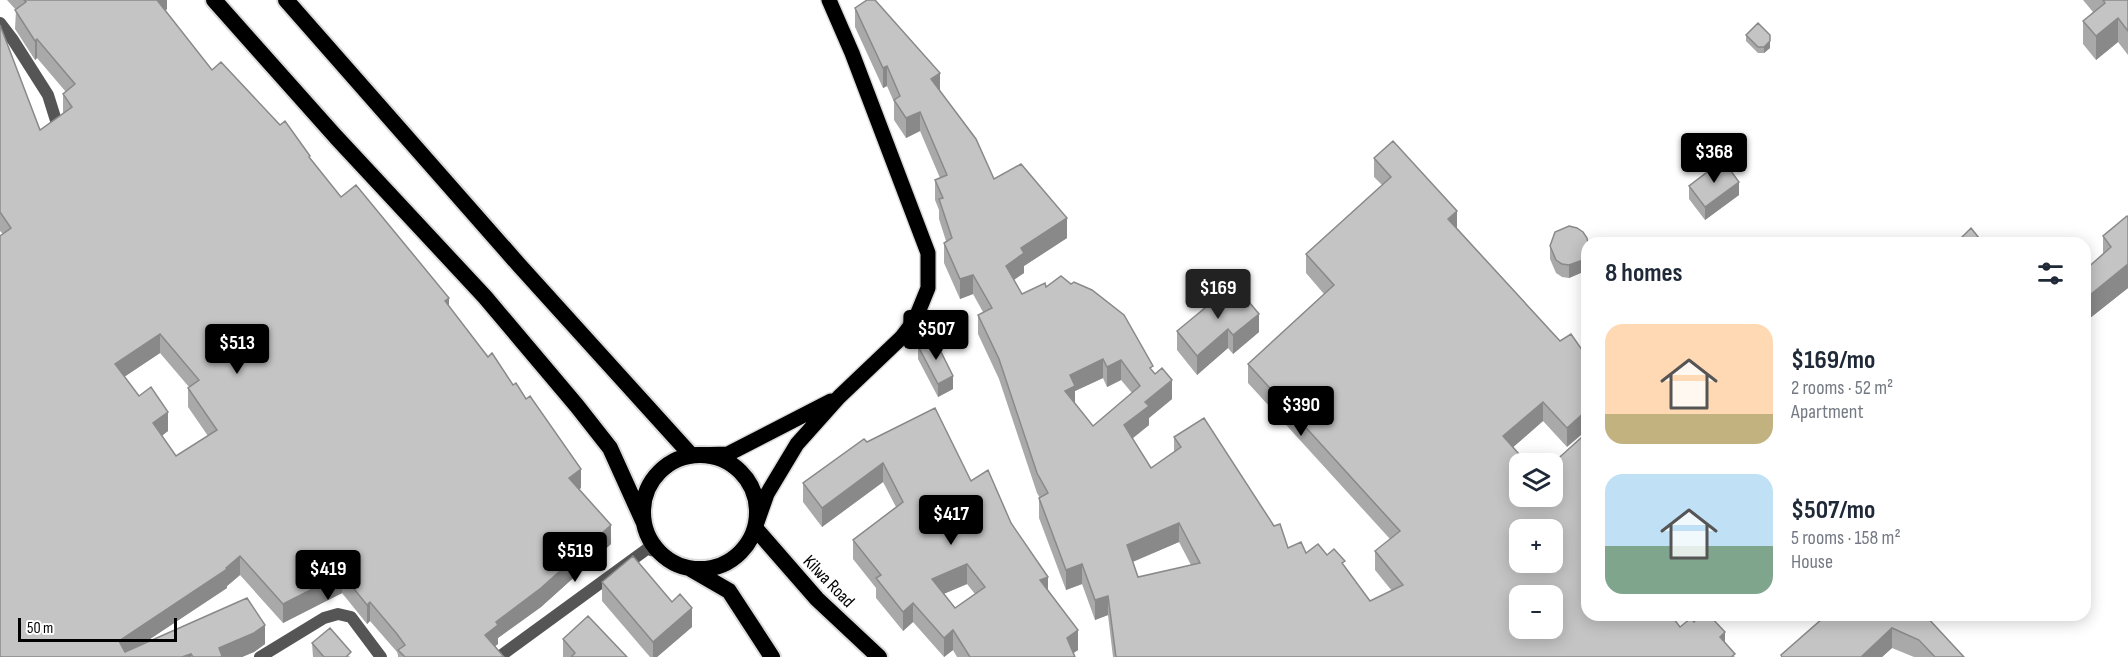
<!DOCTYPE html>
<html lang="en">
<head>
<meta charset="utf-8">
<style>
  body { margin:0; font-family:"Sofia Sans Condensed",sans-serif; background:#f6f6f7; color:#1f2937; height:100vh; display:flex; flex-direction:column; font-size:22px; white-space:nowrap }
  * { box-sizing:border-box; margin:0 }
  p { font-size:20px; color:#747a83 }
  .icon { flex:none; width:33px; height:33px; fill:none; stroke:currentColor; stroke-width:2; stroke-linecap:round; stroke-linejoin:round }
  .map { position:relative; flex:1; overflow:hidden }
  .side { position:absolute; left:1581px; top:237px; width:510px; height:384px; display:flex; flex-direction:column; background:#fff; border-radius:18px; box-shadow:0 3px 15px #0003 }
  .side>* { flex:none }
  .controls { position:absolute; left:1509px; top:453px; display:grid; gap:12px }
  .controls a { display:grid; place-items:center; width:54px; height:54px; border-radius:12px; background:#fff; box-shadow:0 3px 15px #0003; font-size:30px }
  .scale { position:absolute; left:18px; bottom:15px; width:159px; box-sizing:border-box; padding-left:6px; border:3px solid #000; border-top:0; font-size:16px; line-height:21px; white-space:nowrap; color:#000; -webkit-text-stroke:4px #fff; paint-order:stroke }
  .price { position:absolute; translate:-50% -51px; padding:0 14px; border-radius:6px; background:#000; color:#fff; font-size:20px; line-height:39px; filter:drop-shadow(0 2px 3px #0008) }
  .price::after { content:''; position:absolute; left:50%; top:36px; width:18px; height:14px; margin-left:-9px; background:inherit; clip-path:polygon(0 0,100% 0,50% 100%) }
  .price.active { background:#222; color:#fff }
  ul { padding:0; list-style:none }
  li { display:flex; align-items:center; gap:18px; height:150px; padding:0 24px }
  li span { display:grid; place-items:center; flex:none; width:168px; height:120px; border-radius:18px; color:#555 }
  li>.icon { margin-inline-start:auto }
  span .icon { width:72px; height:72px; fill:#fffc; stroke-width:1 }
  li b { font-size:26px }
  h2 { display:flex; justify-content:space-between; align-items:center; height:72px; padding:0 24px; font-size:26px }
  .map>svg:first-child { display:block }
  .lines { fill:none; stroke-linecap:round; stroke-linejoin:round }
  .primary-casing { stroke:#dbdbdb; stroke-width:18 }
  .trunk-casing { stroke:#dbdbdb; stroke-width:20 }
  .minor { stroke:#555; stroke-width:12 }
  .primary { stroke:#000; stroke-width:15 }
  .trunk { stroke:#000; stroke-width:16 }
  .wall { fill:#a9a9a9; fill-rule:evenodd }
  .shaded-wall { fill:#898989 }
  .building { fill:#c4c4c4; stroke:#898989; stroke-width:1.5; fill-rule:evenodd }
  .labels { text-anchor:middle; stroke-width:4.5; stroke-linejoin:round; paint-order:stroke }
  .street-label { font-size:18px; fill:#000; stroke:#fff }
</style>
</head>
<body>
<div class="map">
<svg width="2128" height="657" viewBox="0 0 2128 657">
  <rect width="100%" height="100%" fill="#fff"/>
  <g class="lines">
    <g class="primary-casing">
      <path id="primary" d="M691 455 728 454 831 401
        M755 528 767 494 797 444 839 397 901 338 915 320 928 288V253L852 53 829 0"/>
    </g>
    <g class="trunk-casing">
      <path id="trunk" d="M214 0 336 137 485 297 577 406 610 448 643 521
        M286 0 519 265 691 455
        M643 512a57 57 0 1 1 114 0a57 57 0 1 1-114 0Z
        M755 528 817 599 879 657
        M691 569 729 591 772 657"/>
    </g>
    <path class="minor" d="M0 23 13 40 48 95 58 127
      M260 657 324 618 338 614 351 617 381 657
      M499 657 647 549 659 552"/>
    <use href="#primary" class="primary"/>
    <use href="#trunk" class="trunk"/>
  </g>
  <path class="wall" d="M7 0H167V9L165 11 212 70 310 158 341 197 449 307 488 357 513 385 581 488 579 489 611 544 541 607 498 638V644L495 646 504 657H398V655L397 652 370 621 367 624 342 593 283 623 240 575 227 586V588L142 644H265L254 652 242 657H0L3 234 0 231V25L40 130 63 114V94L66 92 37 58 35 60 15 29 16 10ZM160 353 189 387 188 388V407L208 436 176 456 162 436 168 431 139 396 124 377Z
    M2083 0H2128V55L2118 42 2096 60 2083 44V21L2093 12Z
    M855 8 940 90 994 179 1067 238 1024 266V273L1014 280 1022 294 1046 287 1153 371 1172 399 1149 418V425L1132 439 1151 468 1174 452V437L1288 548 1306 553 1327 555 1345 567 1370 601 1392 591 1375 570V551L1390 539 1248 383V364L1324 294 1306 273V254L1382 185 1374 177V158L1457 228 1560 341 1571 334 1567 447 1543 421 1513 447 1587 615 1680 627 1694 622 1725 642 1735 657H1113L1108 615 1095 620 1082 584 1066 590 1039 518V498H1040L1037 493 999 379 978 334V315L983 312 973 294 960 299 944 263V243L946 241 939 219V210L935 200V180L940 178 920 131 906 138 894 120V102L887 86 883 88 855 27ZM1103 378 1107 387 1121 380 1132 393 1093 426 1075 404V391ZM1179 542 1191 565 1138 577 1133 562Z
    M1746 35 1770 48 1764 53H1758L1746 41Z
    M1689 186 1739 195 1705 220 1689 199Z
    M2128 217V288L2085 322V270L2103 254V236Z
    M1550 246 1583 272 1569 278 1562 277 1556 273 1550 259Z
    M1234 284 1259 332 1233 354 1228 348 1197 375 1177 350V331Z
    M918 346 953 389 938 397 918 359Z
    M867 442 971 481 1011 523 1048 590 1078 650 1073 653 1075 657H957L953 650 944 657 913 622 903 631 876 598V588L853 559V540L896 507 883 482 822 527 803 502V483ZM967 584 975 594 955 608 943 594Z
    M602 582 692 627 657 657H650L602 601Z
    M1819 615H1925L1964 657H1914L1892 648 1882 657H1781V655L1819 621Z
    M563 639 627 657H563Z
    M312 643 351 657H313Z"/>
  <path class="shaded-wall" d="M156 0H167V9L156 18Z
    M2118 18V42L2096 60V36Z
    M37 39V58L35 60V41Z
    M1770 41V48L1764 53V47Z
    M887 66V86L883 88V68Z
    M940 73V93L931 79Z
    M920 112V131L906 138V118Z
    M1739 182V195L1705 220V207Z
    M1457 211V231L1448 219Z
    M1067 218V238L1024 266V273L1006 285V266L1021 248Z
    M1587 250V263L1583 272 1569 278V265Z
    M2128 264V288L2085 322V299Z
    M973 275V294L960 299V279Z
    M449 298V317L445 301Z
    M1259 314V332L1233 354V335Z
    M1228 329V348L1197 375V356Z
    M160 334V353L115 383V364Z
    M1103 359V378L1075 391V405L1065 391 1070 375Z
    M1121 360V380L1107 387V367Z
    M953 376V389L938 397V384Z
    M1172 380V399L1149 418V425L1124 445V425L1145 402Z
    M1543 402V421L1503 456V436Z
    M1587 410V430L1567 447V428Z
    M168 412V431L153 442V423Z
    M883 463V482L822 527V508Z
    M581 469V488L569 496V478Z
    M1179 523V542L1127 564V545Z
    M611 525V544L541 607 498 638V644L485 654V635L496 622Z
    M1587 537V556L1582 541Z
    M240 556V575L227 586V588L123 657 119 641 226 568Z
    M967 564V584L932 599V579Z
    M1082 564V584L1066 590V570Z
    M342 574V593L283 623V604Z
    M1048 577V596L1040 580Z
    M1108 596V615L1095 620V600Z
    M370 602V621L367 624V605Z
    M913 603V622L903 631V612Z
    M692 608V627L657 657H653V642Z
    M265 625V644L254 652 242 657H219V648Z
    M1892 628V648L1882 657H1861Z
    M953 630V650L944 657V638Z
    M1078 630V650L1068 657 1067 638Z
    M1725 632V652L1720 637Z
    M191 654V657H182Z"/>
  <path class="building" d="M24 0H157L212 70 221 62 280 125 285 121 310 156 309 157 341 197 356 185 449 298 445 301 488 357 492 353 513 385 516 383 526 399 530 396 581 469 569 478 611 525 541 588 496 622 498 625 485 635 504 657H405L398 650 405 645 397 634 370 602 367 605 342 574 283 604 240 556 226 568 227 569 119 641 125 652 247 598 265 625 254 633 219 648 222 656 220 657H193L191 654 182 657H0V236L11 228 0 212V25L40 130 72 107 63 94 75 84 37 39 35 41 15 10 26 2ZM160 334 199 380 188 388 217 430 176 456 153 423 168 412 151 387 139 396 115 364Z
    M867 0H875L940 73 931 79 976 139 994 179 1021 164 1067 218 1021 248 1024 253 1006 266 1022 294 1045 283 1046 287 1061 276 1071 284 1074 282 1092 290 1124 315 1153 366 1150 368 1155 374 1162 368 1172 380 1145 402 1149 406 1124 425 1151 468 1181 447 1174 437 1204 418 1274 526 1280 524 1288 548 1301 542 1306 553 1318 544 1327 555 1334 549 1345 561 1342 563 1370 601 1403 585 1375 551 1400 531 1248 364 1334 285 1306 254 1391 177 1374 158 1393 141 1457 211 1448 219 1560 341 1571 334 1587 357V410L1567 428 1543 402 1503 436 1528 464H1520V496H1552V464L1582 437 1587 443V537L1582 541 1587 547V615H1671L1680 627 1691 618 1694 622 1700 615H1709L1725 632 1720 637 1735 654 1731 657H1116L1108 596 1095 600 1082 564 1066 570 1039 498 1048 493 1037 473 999 359 978 315 992 308 973 275 960 279 944 243 952 238 939 199 943 198 935 180 947 175 920 112 906 118 894 100 900 96 887 66 883 68 855 8ZM1103 359 1107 367 1121 360 1140 386 1093 426 1065 391 1075 386 1070 375ZM1179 523 1200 563 1138 577 1127 545ZM1520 530H1552V562H1520ZM1520 596H1552V628H1520Z
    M2103 0H2128V31L2118 18 2096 36 2083 21 2105 3Z
    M1758 23 1770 35V41L1764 47H1758L1746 35Z
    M1723 160 1739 182 1705 207 1689 186Z
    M2127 216 2128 217V264L2085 299V270L2111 247 2103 236Z
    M1569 226 1577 228 1583 232 1587 238 1588 243H1587V250L1583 260 1569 265 1562 264 1556 260 1550 246 1555 232Z
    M1971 228 1983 243H1956Z
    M1234 284 1259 314 1233 335 1228 329 1197 356 1177 331Z
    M934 338 953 376 938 384 918 346Z
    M935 408 971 481 988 470 1011 523 1048 577 1040 580 1078 630 1067 638 1075 657H970L953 630 944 638 913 603 903 612 876 578 881 575 853 540 903 502 883 463 822 508 803 483 864 439 867 442ZM967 564 985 587 955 608 932 579Z
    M633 556 672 602 680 594 692 608 653 642 602 582Z
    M1821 615H1925L1964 657H1935L1919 640 1892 628 1861 657H1782L1781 655 1823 618Z
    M588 616 627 657H571L575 653 563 639Z
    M330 628 351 652 346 657H324L312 643Z"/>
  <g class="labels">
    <g class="street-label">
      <text transform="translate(829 581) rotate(46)" y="6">Kilwa Road</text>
    </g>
  </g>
</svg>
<div class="controls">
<a><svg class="icon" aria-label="layers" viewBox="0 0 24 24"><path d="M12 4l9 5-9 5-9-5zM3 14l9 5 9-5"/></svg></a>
<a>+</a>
<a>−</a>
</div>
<div class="scale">50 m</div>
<b class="price" style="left:1714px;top:184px">$368</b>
<b class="price active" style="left:1218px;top:320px">$169</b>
<b class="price" style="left:936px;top:361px">$507</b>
<b class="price" style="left:237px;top:375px">$513</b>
<b class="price" style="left:1301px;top:437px">$390</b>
<b class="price" style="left:951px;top:546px">$417</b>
<b class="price" style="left:575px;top:583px">$519</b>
<b class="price" style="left:328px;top:601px">$419</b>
<section class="side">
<h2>8 homes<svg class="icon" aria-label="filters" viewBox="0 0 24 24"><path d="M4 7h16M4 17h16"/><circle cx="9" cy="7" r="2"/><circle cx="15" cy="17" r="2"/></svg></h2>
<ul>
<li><span style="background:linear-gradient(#ffd9b3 75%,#c2b280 0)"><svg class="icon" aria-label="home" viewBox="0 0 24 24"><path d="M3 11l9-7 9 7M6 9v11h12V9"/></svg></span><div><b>$169/mo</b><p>2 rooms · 52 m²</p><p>Apartment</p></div></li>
<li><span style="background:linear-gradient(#bfe0f5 60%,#7fa58c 0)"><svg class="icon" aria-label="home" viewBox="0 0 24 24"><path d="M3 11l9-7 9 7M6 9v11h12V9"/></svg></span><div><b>$507/mo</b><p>5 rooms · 158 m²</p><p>House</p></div></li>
</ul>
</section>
</div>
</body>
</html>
